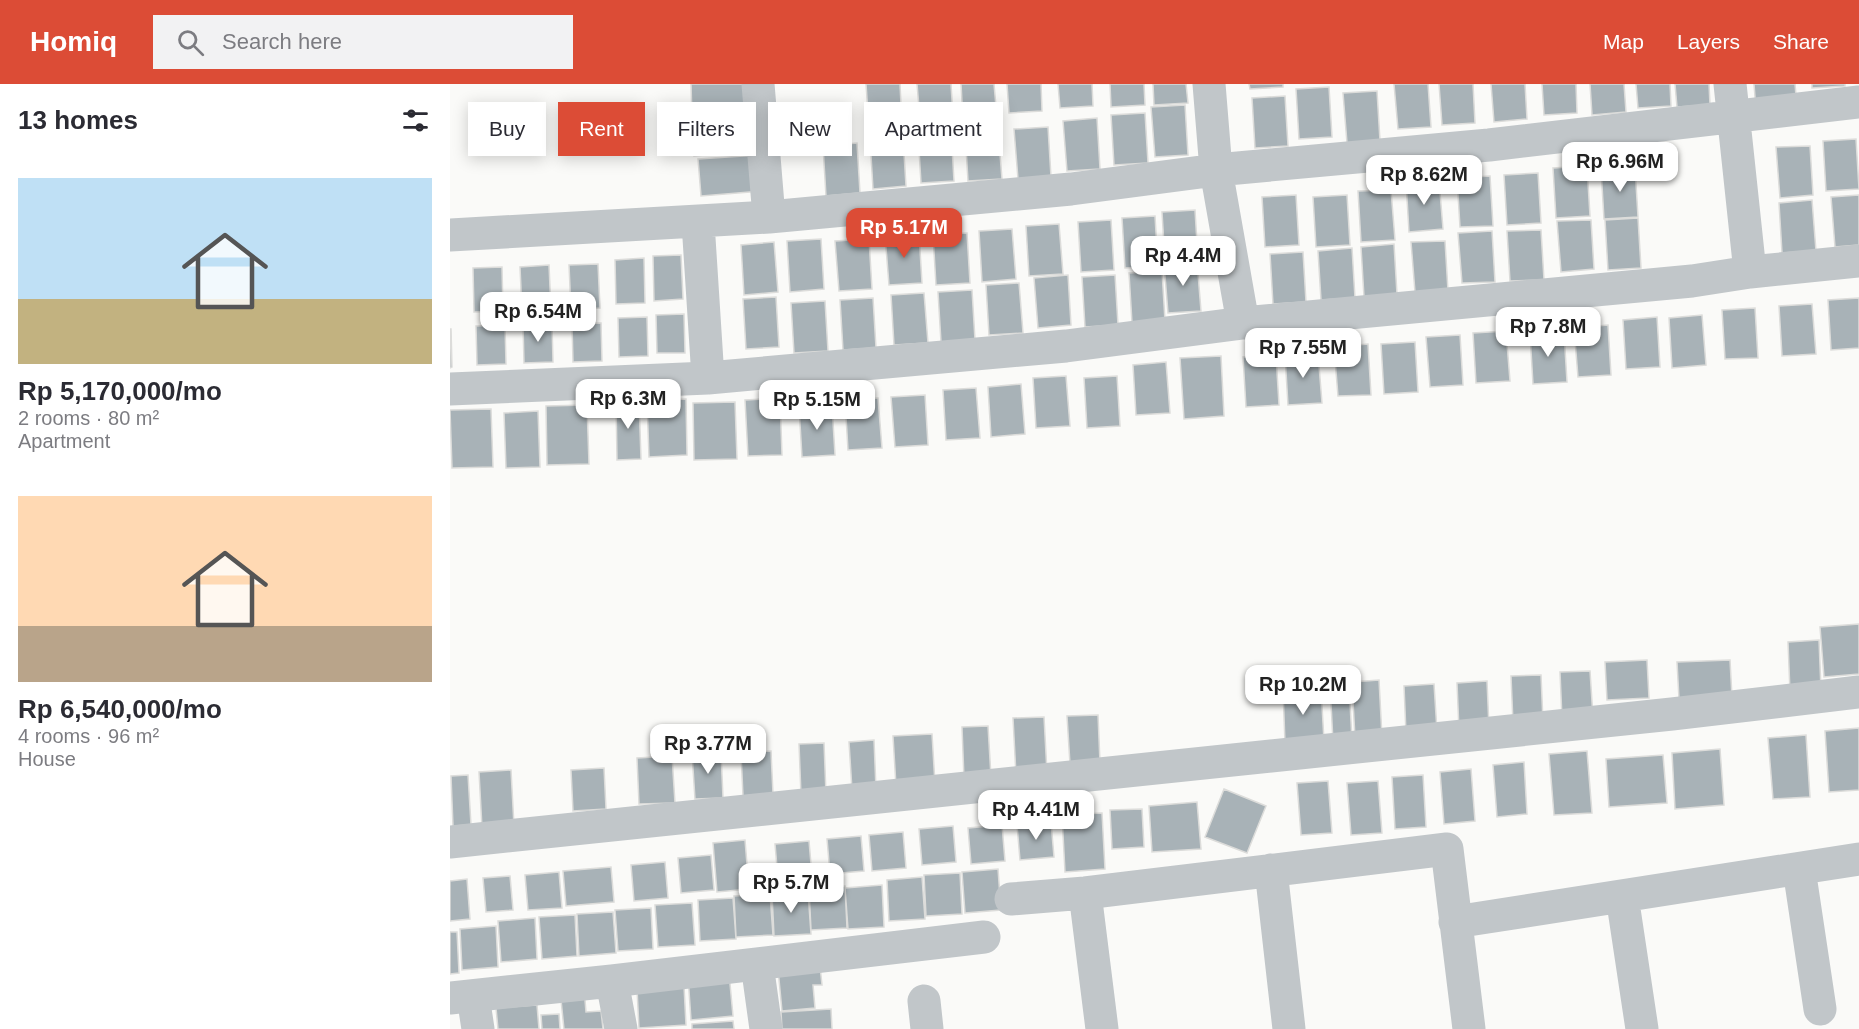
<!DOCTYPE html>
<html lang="en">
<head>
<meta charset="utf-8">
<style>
  body { margin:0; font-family:Arial,sans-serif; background:#f2f2f3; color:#2b2b33; height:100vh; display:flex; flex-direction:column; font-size:22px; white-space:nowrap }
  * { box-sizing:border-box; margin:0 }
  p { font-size:20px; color:#7c7c81 }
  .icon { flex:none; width:33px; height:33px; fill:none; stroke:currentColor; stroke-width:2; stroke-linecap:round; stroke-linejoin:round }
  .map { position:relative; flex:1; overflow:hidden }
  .side { display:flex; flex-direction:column; background:#fff; width:450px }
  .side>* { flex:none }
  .guide { position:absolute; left:18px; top:18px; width:570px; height:54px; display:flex; gap:12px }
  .price { position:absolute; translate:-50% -51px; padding:0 14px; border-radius:12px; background:#fff; color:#222; font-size:20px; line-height:39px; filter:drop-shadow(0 2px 3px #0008) }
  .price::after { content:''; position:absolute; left:50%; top:36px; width:18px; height:14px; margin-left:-9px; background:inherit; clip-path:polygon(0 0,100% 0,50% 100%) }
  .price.active { background:#dc4c36; color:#fff }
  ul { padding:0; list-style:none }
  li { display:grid; align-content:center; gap:12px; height:318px; padding:0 18px }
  li span { display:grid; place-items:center; height:186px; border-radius:0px; color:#555 }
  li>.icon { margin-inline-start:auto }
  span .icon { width:108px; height:108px; fill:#fffc; stroke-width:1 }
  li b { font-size:26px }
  h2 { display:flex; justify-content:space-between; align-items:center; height:72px; padding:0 18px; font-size:26px }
  .tag { padding:0 21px; border-radius:0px; background:#fff; box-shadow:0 3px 15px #0003; font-size:21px; line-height:54px }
  .tag.active { background:#dc4c36; color:#fff }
  header { display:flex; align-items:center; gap:36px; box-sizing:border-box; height:84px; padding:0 30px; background:#dc4c36; color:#fff }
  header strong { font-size:28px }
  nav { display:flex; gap:33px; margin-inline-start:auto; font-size:21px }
  .search { width:420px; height:54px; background:#f2f2f3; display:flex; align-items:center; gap:15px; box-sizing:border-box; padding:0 21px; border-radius:0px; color:#7c7c81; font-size:22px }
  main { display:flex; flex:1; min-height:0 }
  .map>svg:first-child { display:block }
  .building { fill:#a8b2b7; stroke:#dcdcda; stroke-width:1.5 }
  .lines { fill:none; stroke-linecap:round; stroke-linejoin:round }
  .minor { stroke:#c1c6c9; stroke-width:33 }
</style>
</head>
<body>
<header>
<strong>Homiq</strong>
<div class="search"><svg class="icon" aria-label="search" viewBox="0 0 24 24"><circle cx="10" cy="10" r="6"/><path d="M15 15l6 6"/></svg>Search here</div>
<nav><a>Map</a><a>Layers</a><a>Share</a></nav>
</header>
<main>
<section class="side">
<h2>13 homes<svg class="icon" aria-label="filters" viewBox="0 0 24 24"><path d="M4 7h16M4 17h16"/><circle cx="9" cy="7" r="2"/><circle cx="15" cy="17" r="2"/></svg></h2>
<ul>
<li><span style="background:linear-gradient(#bfe0f5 65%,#c2b280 0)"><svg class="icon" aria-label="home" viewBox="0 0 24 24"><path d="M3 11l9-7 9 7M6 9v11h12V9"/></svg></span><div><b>Rp 5,170,000/mo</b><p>2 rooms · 80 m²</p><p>Apartment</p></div></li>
<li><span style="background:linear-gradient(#ffd9b3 70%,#b9a48a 0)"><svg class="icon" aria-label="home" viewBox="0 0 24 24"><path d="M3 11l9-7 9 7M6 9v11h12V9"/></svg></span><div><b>Rp 6,540,000/mo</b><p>4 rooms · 96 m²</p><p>House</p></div></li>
</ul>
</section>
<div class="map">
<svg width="1409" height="945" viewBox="0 0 1409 945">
  <rect width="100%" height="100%" fill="#fafaf8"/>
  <path class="building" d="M241 0H301L303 29 242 33Z
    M416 0H450L452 42 419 44Z
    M467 0H501L503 32 470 35Z
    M511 0H544L547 34 513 36Z
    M557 0H591L592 27 559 29Z
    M608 0H642L643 22 610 24Z
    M660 0H694L695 21 661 23Z
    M703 0H736L738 19 704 21Z
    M799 0H833V3L800 5Z
    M944 0H978L981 43 948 45Z
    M989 0H1023L1025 39 992 41Z
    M1041 0H1075L1077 35 1044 38Z
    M1092 0H1126L1127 29 1094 31Z
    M1140 0H1174L1176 28 1142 31Z
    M1186 0H1220L1221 22 1188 24Z
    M1225 0H1259L1260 21 1227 23Z
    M1304 0H1345L1347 23 1306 26Z
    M1362 0H1395V2L1362 4Z
    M879 3 882 53 849 55 846 5Z
    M927 7 930 57 897 59 893 9Z
    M835 12 838 62 805 64 802 14Z
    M735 21 738 71 705 73 701 23Z
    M695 29 698 79 664 81 661 31Z
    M303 31 305 67 244 72 242 35Z
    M647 34 650 85 617 87 613 37Z
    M598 43 601 93 568 95 564 45Z
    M548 45 552 95 518 97 515 47Z
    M501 46 504 97 471 99 468 49Z
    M453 53 456 102 423 105 420 55Z
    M1406 55 1409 105 1376 107 1373 57Z
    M407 59 410 109 376 112 373 62Z
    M1360 62 1363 111 1330 114 1326 63Z
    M309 71 312 107 251 112 248 75Z
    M1137 82 1140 132 1106 134 1103 84Z
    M1185 83 1188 133 1154 135 1151 85Z
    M1088 89 1091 139 1057 141 1054 91Z
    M1040 92 1043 142 1010 143 1007 94Z
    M989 96 993 145 959 148 956 98Z
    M941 106 945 156 911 158 908 107Z
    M846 111 849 161 815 163 812 113Z
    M897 111 900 161 866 163 863 113Z
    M1409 111V161L1385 163 1381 113Z
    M1362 116 1366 167 1332 169 1329 119Z
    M745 126 748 176 715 178 712 128Z
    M705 132 708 182 675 184 672 134Z
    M1188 134 1191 184 1158 186 1155 136Z
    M661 136 664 186 631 188 628 138Z
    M1141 136 1144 185 1111 188 1107 137Z
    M609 140 613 190 579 192 576 142Z
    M562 145 566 195 532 198 529 147Z
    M1091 146 1094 196 1060 197 1057 147Z
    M1042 147 1045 198 1012 199 1008 149Z
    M469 149 472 199 439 201 435 151Z
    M517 149 520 199 486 201 483 151Z
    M371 155 374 205 340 208 337 157Z
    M419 155 422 205 389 207 385 157Z
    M995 157 998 207 965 208 961 158Z
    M324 158 328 208 294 211 291 161Z
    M944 160 947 210 914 213 911 163Z
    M902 164 905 214 871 216 868 167Z
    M853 168 856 218 823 220 820 170Z
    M231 171 233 215 204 217 203 172Z
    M194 174 195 219 166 220 165 176Z
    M747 177 751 227 718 229 714 179Z
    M148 180 150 224 121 226 119 181Z
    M99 181 101 226 72 227 70 183Z
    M52 183 53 227 24 228 23 184Z
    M712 187 715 237 682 239 679 189Z
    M618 191 621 241 588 244 584 194Z
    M665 191 668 241 635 243 632 193Z
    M569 199 573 249 539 251 536 201Z
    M522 206 525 256 491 258 488 208Z
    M474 209 478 259 444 261 441 211Z
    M326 213 329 263 296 265 293 215Z
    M423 214 426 264 393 266 390 216Z
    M1409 214V264L1381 266 1378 216Z
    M375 217 378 267 344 269 341 219Z
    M1362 220 1366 270 1332 272 1329 222Z
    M1305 224 1308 274 1275 275 1272 226Z
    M234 230 235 269H207L206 231Z
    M1252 231 1256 281 1222 284 1219 234Z
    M197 233 198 272 169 273 168 234Z
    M1207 233 1210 283 1176 285 1173 236Z
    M151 239 152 277 123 278 122 240Z
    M73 240H102L103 278 74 279Z
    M55 241 56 280 27 281 26 242Z
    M1158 241 1161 291 1128 293 1124 244Z
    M0 245H1L2 283 0 284Z
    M1056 247 1060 297 1026 299 1023 249Z
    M1114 248 1117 298 1083 300 1080 250Z
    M1010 251 1013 301 980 303 976 253Z
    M965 258 968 308 934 310 931 260Z
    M918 260 921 311 888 312 884 263Z
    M868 269 872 319 838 321 835 271Z
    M826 271 829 321 796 323 793 273Z
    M771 272 774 332 734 335 730 274Z
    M716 278 720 329 686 331 683 281Z
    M616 292 620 342 586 344 583 294Z
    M667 292 670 342 637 344 634 294Z
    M571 300 575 350 541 353 538 303Z
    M526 304 530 354 496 356 493 306Z
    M475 311 478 361 445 363 441 313Z
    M330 314 332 371 298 372 295 316Z
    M428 314 432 364 398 366 395 316Z
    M236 315 237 371 199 373 197 317Z
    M166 316H189L191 375 167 376Z
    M285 318 287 375 244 376 243 319Z
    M137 321 139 380 97 381 96 322Z
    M382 321 385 371 352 373 349 323Z
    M41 325 43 383 2 384 0 326Z
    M88 327 90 383 56 384 54 329Z
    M1409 540V590L1374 593 1370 543Z
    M1369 556 1371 606 1340 608 1338 558Z
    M1197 576 1199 614 1157 616 1155 578Z
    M1280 576 1282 613 1229 615 1227 578Z
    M1140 587 1143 633 1112 635 1110 588Z
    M1091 591 1093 638 1063 639 1061 592Z
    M929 596 932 653 905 654 902 598Z
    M1037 597 1039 644 1009 646 1007 599Z
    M899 599 902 657 883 658 880 600Z
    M984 600 987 647 956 649 954 602Z
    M871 604 874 657 835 659 833 606Z
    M648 631 650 679 620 680 617 632Z
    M594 633 597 689 566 691 563 634Z
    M538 642 541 693 514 695 512 643Z
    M1409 644V706L1379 708 1375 647Z
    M482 650 485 700 446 702 443 652Z
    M1356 651 1360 713 1323 715 1318 654Z
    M424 656 426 705 402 706 399 658Z
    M374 659 376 710 351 711 349 660Z
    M1270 665 1274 721 1225 725 1222 669Z
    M321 667 323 710 293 712 291 669Z
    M1137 667 1142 729 1104 731 1099 670Z
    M271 668 273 714 245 715 242 669Z
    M1213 671 1217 719 1159 723 1156 675Z
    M222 672 225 719 189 720 187 674Z
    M1074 678 1077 730 1047 733 1043 681Z
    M154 684 156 725 123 727 121 686Z
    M1021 685 1025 737 994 740 990 688Z
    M61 686 64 742 32 744 29 688Z
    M18 691 21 741 3 742 1 692Z
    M973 691 976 743 945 745 942 693Z
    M878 697 882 749 851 751 847 699Z
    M928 697 932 749 901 751 897 699Z
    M774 705 816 722 797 769 755 753Z
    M747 718 751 765 702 768 699 722Z
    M692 725 694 763 662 765 660 726Z
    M652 729 655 785 615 788 612 731Z
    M601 738 604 773 570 776 567 741Z
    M552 741 555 777 521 780 518 744Z
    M503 742 506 778 472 781 469 745Z
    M453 748 456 784 422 787 419 751Z
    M411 752 414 787 380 790 377 755Z
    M295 756 299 805 267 808 263 759Z
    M359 757 362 792 328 795 325 760Z
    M261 771 264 806 231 809 228 774Z
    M215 778 218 814 184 817 181 781Z
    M161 783 164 818 116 822 113 787Z
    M548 785 551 826 515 829 512 788Z
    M109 788 112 824 78 826 75 791Z
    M510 789 512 830 476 832 474 791Z
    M60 792 63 826 36 828 33 794Z
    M472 793 475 835 439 837 437 796Z
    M17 795 20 835 0 837V797Z
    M432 801 434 843 398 845 395 804Z
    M395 802 397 844 361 846 359 805Z
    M358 808 361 850 324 852 322 810Z
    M320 810 323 851 286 853 284 812Z
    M283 814 286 855 250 857 248 816Z
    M242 819 245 861 208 863 205 821Z
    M201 824 203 865 168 867 165 826Z
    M163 828 166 869 129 872 127 830Z
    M125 831 127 872 92 875 89 833Z
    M85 834 87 875 51 878 48 837Z
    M46 842 48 883 12 886 10 845Z
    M0 848H7L9 889 0 890Z
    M370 882 372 901H363L365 924 332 927 328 885Z
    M279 889 283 932 241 936 238 892Z
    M234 902 236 941 189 944 187 905Z
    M134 904 136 928 151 927 153 945H114L110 906Z
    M87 921 89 945H48L46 924Z
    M381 925 382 945H332L331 928Z
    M109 930 110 945H92L91 931Z
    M283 937 284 945H242V940Z"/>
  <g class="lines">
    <path class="minor" d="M308 0 319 133
      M759 0 766 86 793 239
      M1280 0 1300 188
      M0 151 319 133 621 105 766 86 1039 61 1409 18
      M249 154 258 294
      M0 305 258 294 616 262 793 239 1242 197 1300 188 1409 177
      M0 758 1222 630 1409 608
      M1349 785 1370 925
      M821 786 839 945
      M635 809 652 945
      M1172 812 1192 945
      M561 815 635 809 997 765 1019 945
      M1005 838 1409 775
      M307 880 316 945
      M162 897 171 945
      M23 912 28 945
      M0 914 162 897 534 853
      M474 917 477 945"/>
  </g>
</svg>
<b class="price" style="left:1170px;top:109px">Rp 6.96M</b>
<b class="price" style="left:974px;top:122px">Rp 8.62M</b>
<b class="price active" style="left:454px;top:175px">Rp 5.17M</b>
<b class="price" style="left:733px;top:203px">Rp 4.4M</b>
<b class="price" style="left:88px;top:259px">Rp 6.54M</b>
<b class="price" style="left:1098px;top:274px">Rp 7.8M</b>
<b class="price" style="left:853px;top:295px">Rp 7.55M</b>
<b class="price" style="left:178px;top:346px">Rp 6.3M</b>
<b class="price" style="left:367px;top:347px">Rp 5.15M</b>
<b class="price" style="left:853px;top:632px">Rp 10.2M</b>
<b class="price" style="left:258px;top:691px">Rp 3.77M</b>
<b class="price" style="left:586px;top:757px">Rp 4.41M</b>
<b class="price" style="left:341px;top:830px">Rp 5.7M</b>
<div class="guide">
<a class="tag">Buy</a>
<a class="tag active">Rent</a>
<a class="tag">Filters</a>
<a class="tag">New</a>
<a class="tag">Apartment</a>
</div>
</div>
</main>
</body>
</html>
